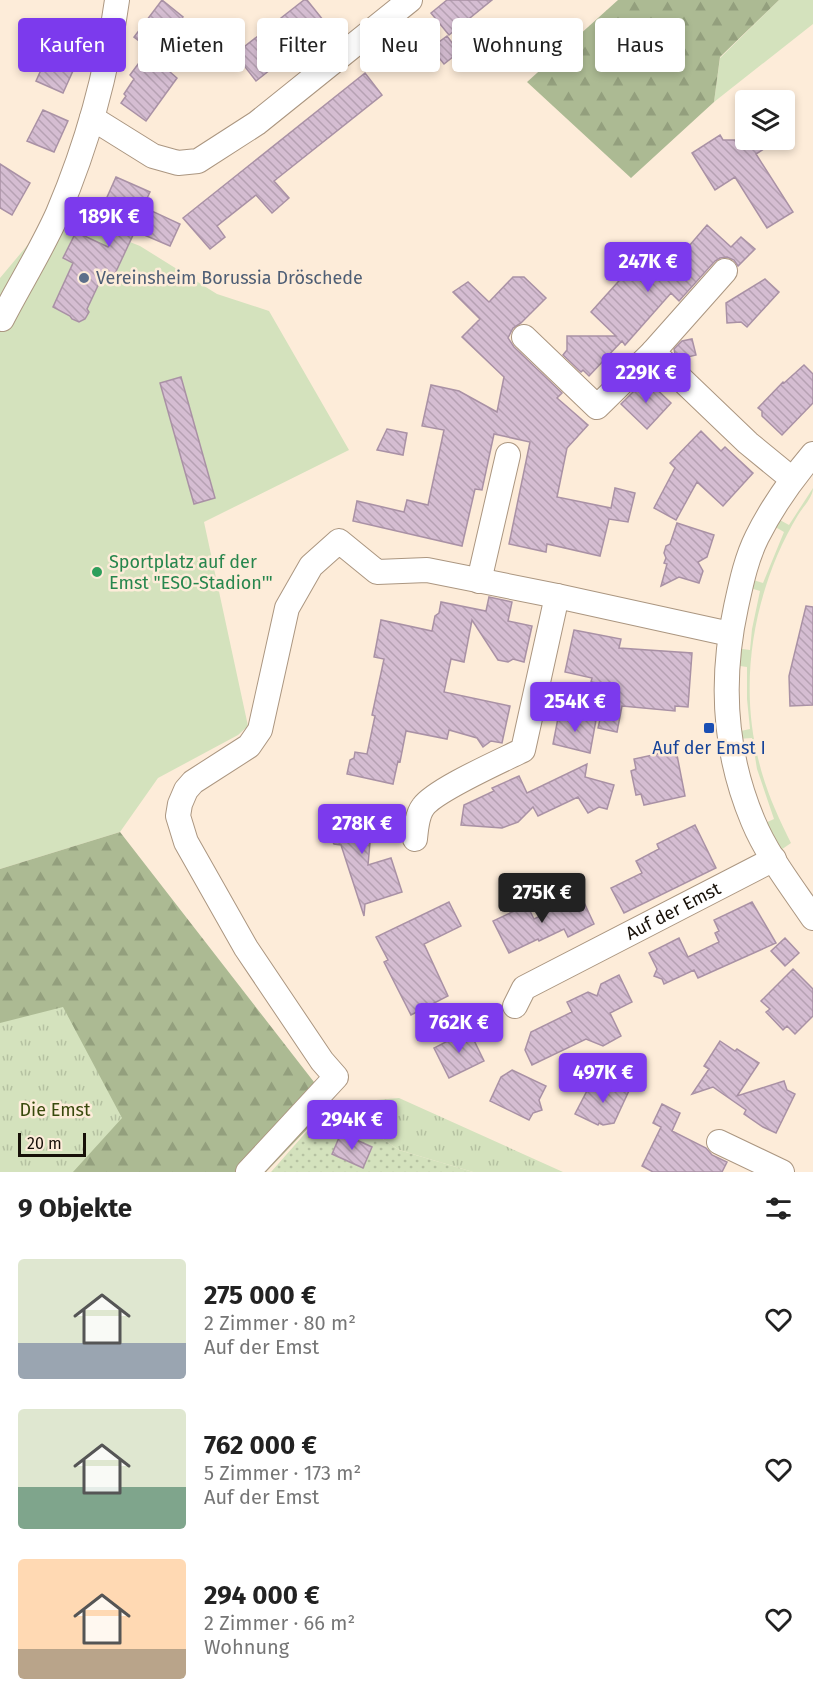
<!DOCTYPE html>
<html lang="de">
<head>
<meta charset="utf-8">
<style>
  body { margin:0; font-family:"Fira Sans",sans-serif; background:#f2f2f2; color:#222; height:100vh; display:flex; flex-direction:column; font-size:22px; white-space:nowrap }
  * { box-sizing:border-box; margin:0 }
  p { font-size:20px; color:#767676 }
  .icon { flex:none; width:33px; height:33px; fill:none; stroke:currentColor; stroke-width:2; stroke-linecap:round; stroke-linejoin:round }
  .map { position:relative; height:1172px; overflow:hidden }
  .sheet { display:flex; flex-direction:column; background:#fff; flex:1 }
  .sheet>* { flex:none }
  .hud { position:absolute; left:18px; top:18px; width:777px; height:54px; display:flex; gap:12px }
  .fabs { position:absolute; left:735px; top:90px; display:grid; gap:12px }
  .fabs a { display:grid; place-items:center; width:60px; height:60px; border-radius:6px; background:#fff; box-shadow:0 3px 9px #0003; font-size:30px }
  .scale { position:absolute; left:18px; bottom:15px; width:68px; box-sizing:border-box; padding-left:6px; border:3px solid #171008; border-top:0; font-size:16px; line-height:21px; white-space:nowrap; color:#171008; -webkit-text-stroke:4px #fdecd9; paint-order:stroke }
  .price { position:absolute; translate:-50% -51px; padding:0 14px; border-radius:6px; background:#7c3aed; color:#fff; font-size:20px; line-height:39px; filter:drop-shadow(0 2px 3px #0008) }
  .price::after { content:''; position:absolute; left:50%; top:36px; width:18px; height:14px; margin-left:-9px; background:inherit; clip-path:polygon(0 0,100% 0,50% 100%) }
  .price.on { background:#222; color:#fff }
  ul { padding:0; list-style:none }
  li { display:flex; align-items:center; gap:18px; height:150px; padding:0 18px }
  li span { display:grid; place-items:center; flex:none; width:168px; height:120px; border-radius:6px; color:#555 }
  li>.icon { margin-inline-start:auto }
  span .icon { width:72px; height:72px; fill:#fffc; stroke-width:1 }
  li b { font-size:26px }
  h2 { display:flex; justify-content:space-between; align-items:center; height:72px; padding:0 18px; font-size:26px }
  .pill { padding:0 21px; border-radius:6px; background:#fff; box-shadow:0 3px 9px #0003; font-size:21px; line-height:54px }
  .pill.on { background:#7c3aed; color:#fff }
  .map>svg:first-child { display:block }
  .grass { fill:#d4e2bd }
  .forest { fill:url(#forest-firs) }
  .park { fill:url(#park-tufts) }
  .garden { fill:url(#garden-dots) }
  .building { fill:url(#building-back-hatch); stroke:#a991a5; stroke-width:1.5 }
  .lines { fill:none; stroke-linecap:round; stroke-linejoin:round }
  .minor-casing { stroke:#ab9680; stroke-width:26 }
  .minor { stroke:#fff; stroke-width:24 }
  .service-dot { fill:#5c6f8a; stroke:#fdecd9; stroke-width:2 }
  .leisure-dot { fill:#2e9e5b; stroke:#fdecd9; stroke-width:2 }
  .transit-dot { fill:#1a4fb4; stroke:#fdecd9; stroke-width:2 }
  .labels { text-anchor:middle; stroke-width:5; stroke-linejoin:round; paint-order:stroke }
  .service-label { font-size:18px; fill:#4e5e75; stroke:#fdecd9; text-anchor:start }
  .leisure-label { font-size:18px; fill:#27864d; stroke:#fdecd9; text-anchor:start }
  .transit-label { font-size:18px; fill:#164399; stroke:#fdecd9 }
  .street-label { font-size:18px; fill:#171008; stroke:#fdecd9 }
  .park-label { font-size:18px; fill:#39490c; stroke:#fdecd9 }
</style>
</head>
<body>
<div class="map">
<svg width="813" height="1172" viewBox="0 0 813 1172">
  <defs>
    <pattern id="forest-firs" width="22" height="20" patternUnits="userSpaceOnUse" patternTransform="scale(1.5)"><rect width="22" height="20" fill="#acba93"/><path d="M5 1l3.5 6h-7zM16 11l3.5 6h-7z" fill="#939f7d"/></pattern>
    <pattern id="park-tufts" width="24" height="20" patternUnits="userSpaceOnUse" patternTransform="scale(1.5)"><rect width="24" height="20" fill="#d4e2bd"/><path d="M3 7l-1-3M5 7V3M7 7l1-3M15 17l-1-3M17 17v-4M19 17l1-3" fill="none" stroke="#b5c1a1"/></pattern>
    <pattern id="garden-dots" width="8" height="8" patternUnits="userSpaceOnUse" patternTransform="scale(1.5)"><rect width="8" height="8" fill="#d4e2bd"/><path d="M2 2h.1M6 6h.1" fill="none" stroke="#b5c1a1" stroke-width="1.8" stroke-linecap="round"/></pattern>
    <pattern id="building-back-hatch" width="6" height="6" patternUnits="userSpaceOnUse" patternTransform="scale(1.5)"><rect width="6" height="6" fill="#d5bdd2"/><path d="M-1 5l2 2M0 0l6 6M5-1l2 2" fill="none" stroke="#b6a1b3"/></pattern>
  </defs>
  <rect width="100%" height="100%" fill="#fdecd9"/>
  <path class="grass" d="M779 0H813V24L714 102 720 58Z
    M77 221 140 246 217 294 269 311 349 450 204 522 248 726 238 735 158 778 120 832 0 869V278L31 241Z
    M813 488C813 497 803 507 798 515 790 528 783 542 777 556 750 620 741 694 759 762 766 791 778 817 791 843L778 852 763 824 774 819 757 769 752 738 737 739 736 732 750 729 747 699V667L733 665 735 648 750 650 752 629 760 591 747 587 750 579 763 583 784 532 772 525 778 519 789 525Z"/>
  <path class="forest" d="M618 0H779L720 57 714 102 631 178 527 82Z
    M120 832 331 1104 266 1172H0V869Z"/>
  <path class="park" d="M63 1007 122 1118 73 1172H0V1023Z
    M399 1098 563 1172H473L399 1150 331 1104Z"/>
  <path class="garden" d="M331 1104 399 1150 473 1172H271Z"/>
  <path class="building" d="M162 0 183 17 156 54 134 37Z
    M304 0H307L327 25 256 81 235 54Z
    M447 0H492L449 35 431 13Z
    M64 19 91 31 63 93 36 81Z
    M447 36 459 52 444 64 431 48Z
    M147 52 177 78 146 121 121 103 126 96 124 94 134 79 130 75Z
    M365 73 382 95 274 181 289 198 272 213 256 195 217 226 225 237 210 249 183 218Z
    M43 110 68 121 54 152 27 141Z
    M720 135 723 140H778L756 154 793 212 767 228 735 177 715 190 692 153Z
    M0 164 30 183 12 215 0 208Z
    M116 177 150 192 143 207 180 224 170 246 135 231 112 280 103 275 87 309 89 312 85 319 79 322 72 319 70 316 53 307 73 263 63 258 76 232 108 247 123 213 104 204Z
    M707 225 731 247 741 237 755 249 738 266 734 260 727 257 720 258 715 261 679 301 671 293 625 345 622 341 589 376 583 370 581 372 563 355 567 350V336H616L591 312 626 273 614 261 641 244 671 267Z
    M513 277H524L546 298 521 323 513 328 508 338 514 347 562 393 557 398 588 425 567 448 557 497 611 508 615 488 635 493 628 522 609 519 600 556 547 544 546 552 509 544 530 442 494 434 482 490 475 489 462 546 353 521 357 501 404 512 407 500 428 505 444 430 422 426 431 385 459 391 497 412 504 377 462 337 480 319 453 292 468 282 489 302Z
    M765 279 779 292 747 327 741 322 727 323 726 303Z
    M692 339 696 355 680 359 675 354 674 349 682 341Z
    M804 365 813 374V403L782 435 762 416V411L758 408 783 382 784 383Z
    M181 377 215 498 194 504 160 383Z
    M646 379 671 403 647 429 621 404Z
    M387 429 407 433 403 455 377 450Z
    M701 431 721 451 725 447 753 473 723 506 697 482 676 520 654 508 675 468 670 463Z
    M677 523 714 535 707 557 698 562 703 571 699 583 679 577 661 586 667 564 664 563 666 558 664 553 666 546 670 544Z
    M489 597 512 602 508 621 532 626 524 662 513 659 508 662 498 660 472 620 464 662 451 659 444 692 510 706 502 743 491 741 483 747 477 738 449 730 447 739 406 731 400 762 398 761 393 784 347 774 350 760 354 758 355 752 367 754 375 716 372 715 384 659 374 657 381 620 432 631 435 616 439 613 441 602 486 611Z
    M806 606 813 607V705L790 706 789 676Z
    M574 630 621 639 619 648 692 653 688 707 675 706V711L622 706 617 732 598 728 608 685 591 682 592 678 565 672Z
    M559 713 596 720 590 753 553 744Z
    M676 750 685 796 644 805 641 794 636 795 631 771 636 769 634 759Z
    M587 764 585 777 614 785 607 809 599 807 588 813 578 797 538 816 533 807 518 822 502 828 461 825 464 805 494 791 492 788 519 776 527 793Z
    M330 807 373 810 368 865 391 858 402 892 365 904 364 916 341 845 334 844 327 832Z
    M695 825 716 868 624 913 611 888 642 873 636 861 659 849 657 844Z
    M581 896 594 924 568 937 564 929 539 941 538 939 509 953 493 921 527 905 534 919Z
    M449 902 461 926 424 944 448 996 411 1015 384 962 388 960 376 937Z
    M752 902 776 943 698 978 694 970 664 984 662 979 654 976 657 969 649 953 679 938 688 957 719 942 715 933 719 931 714 920Z
    M785 938 799 953 785 966 771 951Z
    M793 969 813 989V1016L795 1034 787 1026 783 1030 766 1012 770 1009 761 1001Z
    M619 975 632 1002 610 1013 621 1036 603 1046 586 1039 532 1065 525 1050 531 1032 572 1012 567 1002 588 992 597 996 601 984Z
    M469 1030 484 1061 449 1078 434 1048Z
    M720 1041 735 1051 737 1049 759 1063 737 1096 784 1081 787 1090 795 1094 776 1133 763 1127 744 1114 746 1110 713 1087 692 1094 709 1069 704 1066Z
    M512 1070 546 1086 539 1100 542 1110 533 1113 529 1120 490 1101 501 1077Z
    M634 1080 614 1123 603 1125 599 1123 598 1125 575 1114 590 1085 601 1091Z
    M662 1104 680 1113 672 1131 706 1148 712 1155 727 1162 722 1172H653L642 1166 661 1127 653 1123Z
    M341 1133 372 1147 363 1168 332 1154Z"/>
  <g class="lines">
    <g class="minor-casing">
      <g id="minor">
        <path d="M92 118 153 156 178 163 198 161 257 123 410 0"/>
        <path d="M725 271 653 352 748 443 792 479"/>
        <path d="M2 319C20 284 42 249 58 213 87 145 107 73 117 0"/>
        <path d="M524 337 597 407 653 352"/>
        <path d="M813 454C791 480 772 507 757 537 746 559 741 584 736 607 720 680 724 752 753 821 767 855 792 887 813 918"/>
        <path d="M479 581 508 455"/>
        <path d="M415 839C416 828 417 815 423 807 435 790 501 761 523 750L557 596"/>
        <path id="s1" d="M515 1006 524 988 774 859"/>
        <path d="M719 1142 782 1172"/>
        <path d="M248 1172 336 1077 322 1061 246 948 186 842 178 816 180 804 186 790 193 782 249 746 260 730 287 608 311 566 339 541 377 572 427 570 557 596 730 634"/>
      </g>
    </g>
    <use href="#minor" class="minor"/>
  </g>
  <circle class="service-dot" cx="84" cy="278" r="6"/>
  <circle class="leisure-dot" cx="97" cy="572" r="6"/>
  <rect class="transit-dot" x="703" y="722" width="12" height="12" rx="3"/>
  <g class="labels">
    <g class="service-label">
      <text x="96" y="284">Vereinsheim Borussia Dröschede</text>
    </g>
    <g class="leisure-label">
      <text x="109" y="568">Sportplatz auf der<tspan x="109" dy="21">Emst "ESO-Stadion'"</tspan></text>
    </g>
    <g class="transit-label">
      <text x="709" y="754">Auf der Emst I</text>
    </g>
    <g class="street-label">
      <text dy="6" stroke="none"><textPath href="#s1" startOffset="188">Auf der Emst</textPath></text>
    </g>
    <g class="park-label">
      <text x="55" y="1116">Die Emst</text>
    </g>
  </g>
</svg>
<div class="fabs">
<a><svg class="icon" aria-label="layers" viewBox="0 0 24 24"><path d="M12 4l9 5-9 5-9-5zM3 14l9 5 9-5"/></svg></a>
</div>
<div class="scale">20 m</div>
<b class="price" style="left:109px;top:248px">189K €</b>
<b class="price" style="left:648px;top:293px">247K €</b>
<b class="price" style="left:646px;top:404px">229K €</b>
<b class="price" style="left:575px;top:733px">254K €</b>
<b class="price" style="left:362px;top:855px">278K €</b>
<b class="price on" style="left:542px;top:924px">275K €</b>
<b class="price" style="left:459px;top:1054px">762K €</b>
<b class="price" style="left:603px;top:1104px">497K €</b>
<b class="price" style="left:352px;top:1151px">294K €</b>
<div class="hud">
<a class="pill on">Kaufen</a>
<a class="pill">Mieten</a>
<a class="pill">Filter</a>
<a class="pill">Neu</a>
<a class="pill">Wohnung</a>
<a class="pill">Haus</a>
</div>
</div>
<section class="sheet">
<h2>9 Objekte<svg class="icon" aria-label="filters" viewBox="0 0 24 24"><path d="M4 7h16M4 17h16"/><circle cx="9" cy="7" r="2"/><circle cx="15" cy="17" r="2"/></svg></h2>
<ul>
<li><span style="background:linear-gradient(#dfe7d0 70%,#9aa5b1 0)"><svg class="icon" aria-label="home" viewBox="0 0 24 24"><path d="M3 11l9-7 9 7M6 9v11h12V9"/></svg></span><div><b>275 000 €</b><p>2 Zimmer · 80 m²</p><p>Auf der Emst</p></div><svg class="icon" aria-label="heart" viewBox="0 0 24 24"><path d="M12 20l-8-8c-3-5 5-10 8-4 3-6 11-1 8 4z"/></svg></li>
<li><span style="background:linear-gradient(#dfe7d0 65%,#7fa58c 0)"><svg class="icon" aria-label="home" viewBox="0 0 24 24"><path d="M3 11l9-7 9 7M6 9v11h12V9"/></svg></span><div><b>762 000 €</b><p>5 Zimmer · 173 m²</p><p>Auf der Emst</p></div><svg class="icon" aria-label="heart" viewBox="0 0 24 24"><path d="M12 20l-8-8c-3-5 5-10 8-4 3-6 11-1 8 4z"/></svg></li>
<li><span style="background:linear-gradient(#ffd9b3 75%,#b9a48a 0)"><svg class="icon" aria-label="home" viewBox="0 0 24 24"><path d="M3 11l9-7 9 7M6 9v11h12V9"/></svg></span><div><b>294 000 €</b><p>2 Zimmer · 66 m²</p><p>Wohnung</p></div><svg class="icon" aria-label="heart" viewBox="0 0 24 24"><path d="M12 20l-8-8c-3-5 5-10 8-4 3-6 11-1 8 4z"/></svg></li>
</ul>
</section>
</body>
</html>
